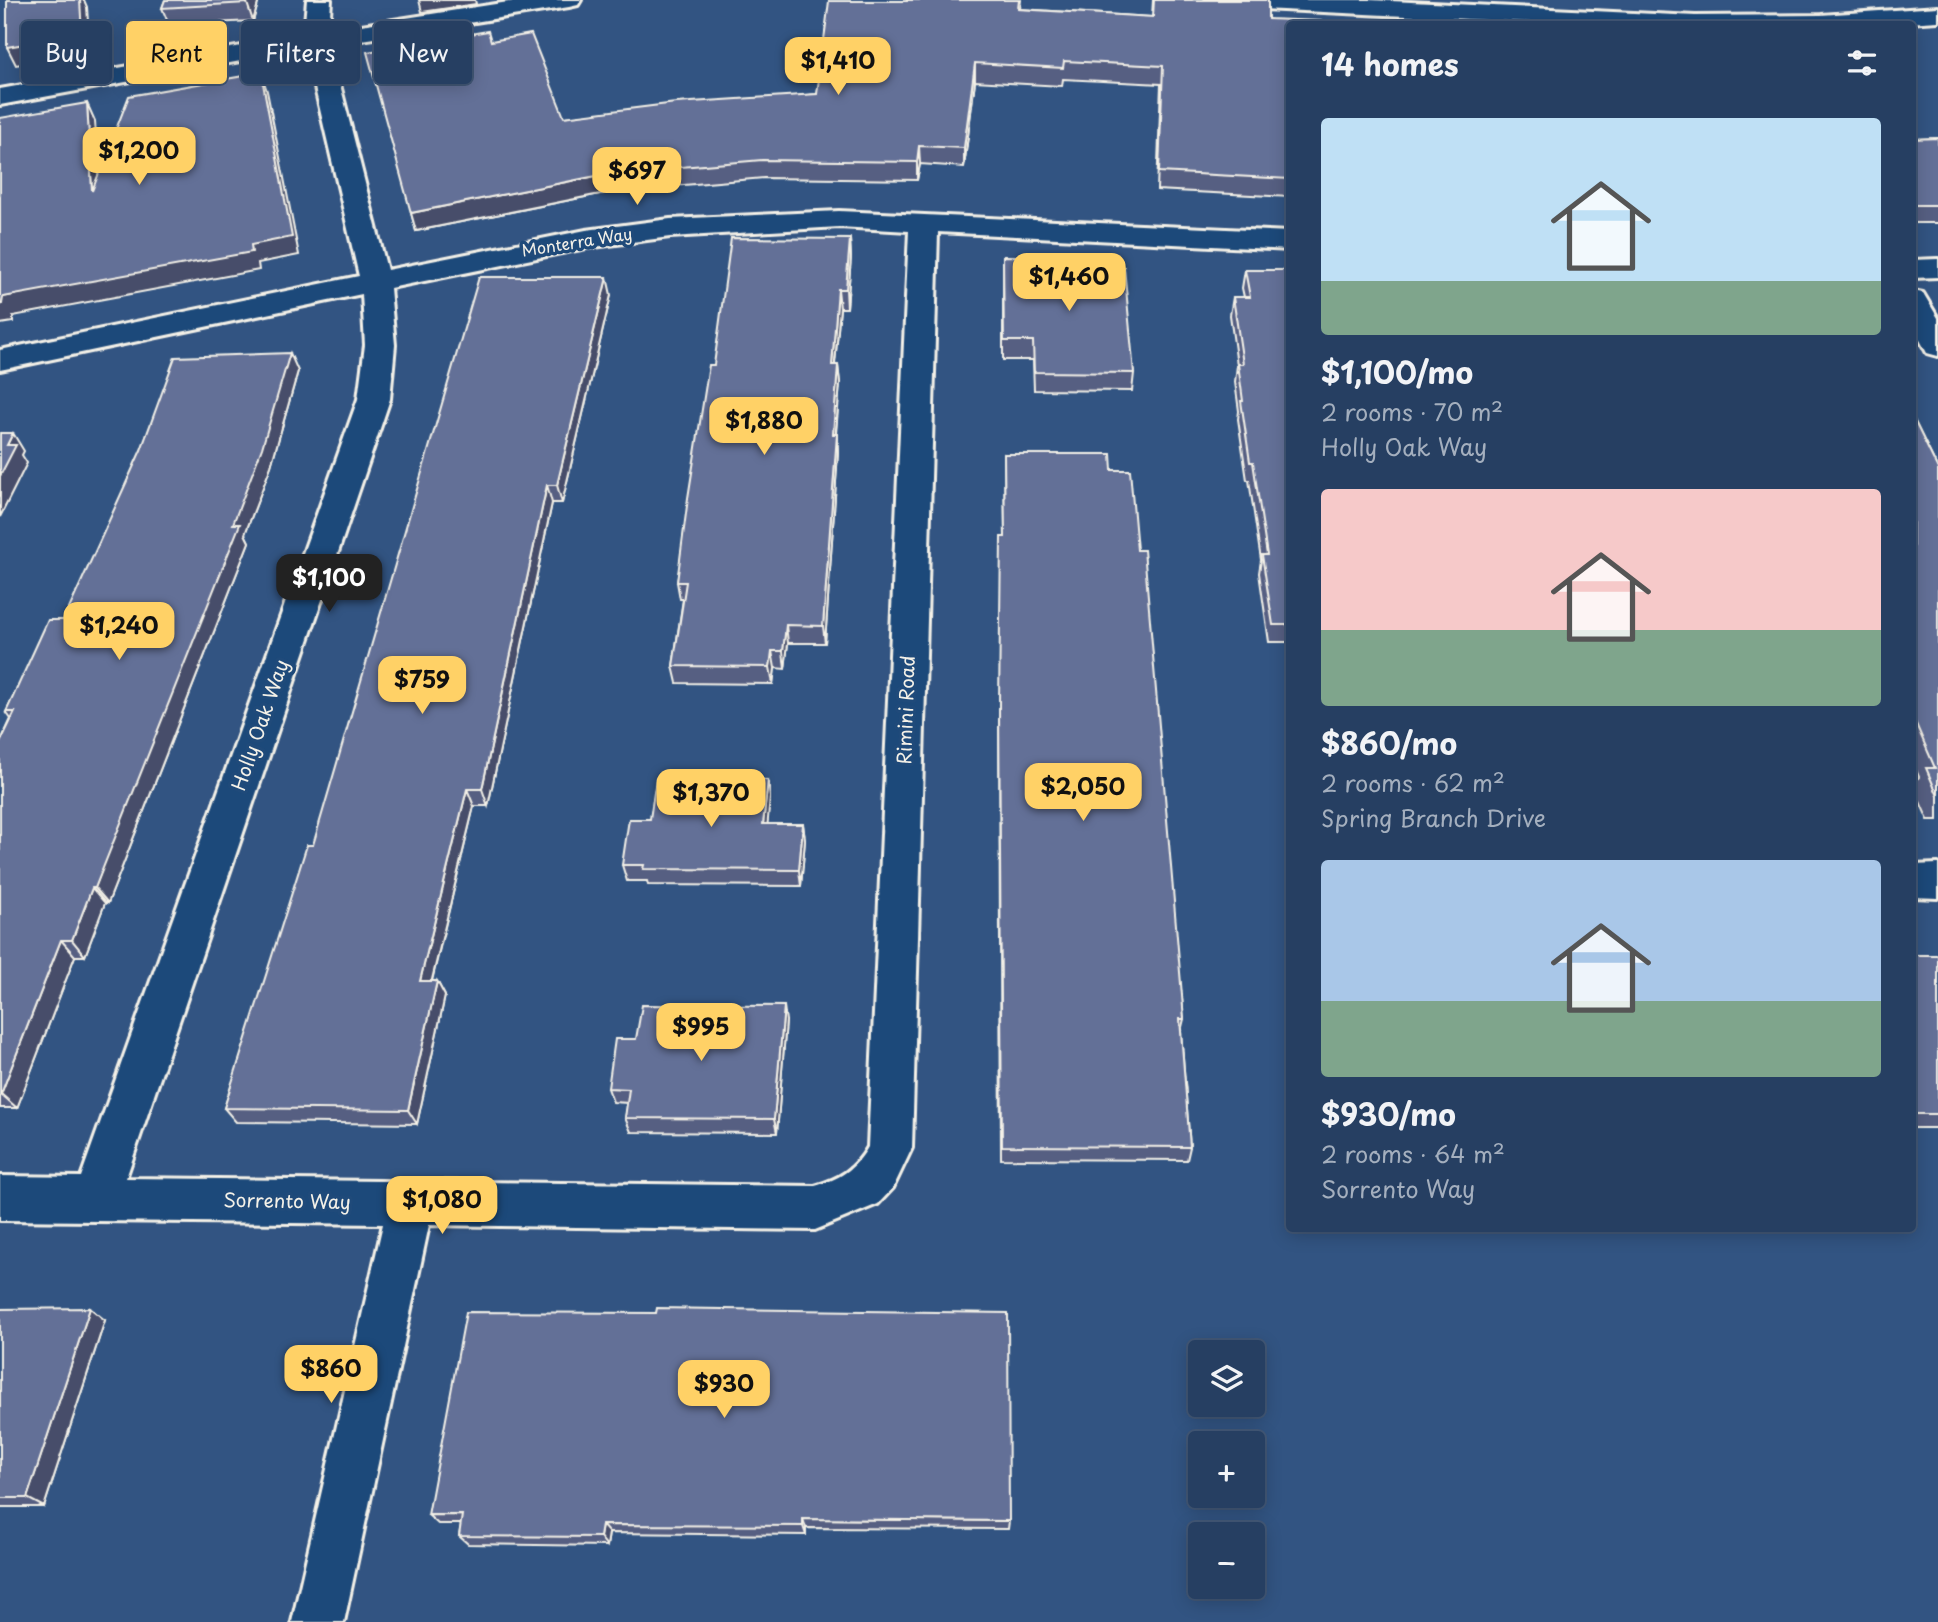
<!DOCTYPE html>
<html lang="en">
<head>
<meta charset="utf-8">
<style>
  body { margin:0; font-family:"Playpen Sans",sans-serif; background:#324a6b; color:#f1f3f6; height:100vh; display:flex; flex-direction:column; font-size:26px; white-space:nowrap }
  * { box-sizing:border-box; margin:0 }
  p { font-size:23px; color:#a4afbe }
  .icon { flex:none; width:38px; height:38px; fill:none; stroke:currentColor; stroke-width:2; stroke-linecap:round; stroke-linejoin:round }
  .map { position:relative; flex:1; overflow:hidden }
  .sheet { position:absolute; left:1286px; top:21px; width:630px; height:1211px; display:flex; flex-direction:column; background:#263f62; border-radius:7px; box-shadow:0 4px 18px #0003,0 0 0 2px #425877 }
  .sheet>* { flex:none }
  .banner { position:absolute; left:21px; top:21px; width:665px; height:63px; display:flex; gap:14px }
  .buttons { position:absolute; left:1188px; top:1340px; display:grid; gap:14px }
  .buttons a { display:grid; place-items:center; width:77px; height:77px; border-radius:7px; background:#263f62; box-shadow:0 4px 18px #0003,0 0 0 2px #425877; font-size:35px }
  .price { position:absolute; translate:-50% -60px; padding:0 16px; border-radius:14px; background:#ffd166; color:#111; font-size:23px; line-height:46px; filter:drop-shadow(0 2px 4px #0008) }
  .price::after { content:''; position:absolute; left:50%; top:42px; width:21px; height:16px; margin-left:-10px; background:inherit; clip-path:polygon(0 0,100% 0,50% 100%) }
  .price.on { background:#222; color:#fff }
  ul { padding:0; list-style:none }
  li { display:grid; align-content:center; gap:14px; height:371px; padding:0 35px }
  li span { display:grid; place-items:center; height:217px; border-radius:7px; color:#555 }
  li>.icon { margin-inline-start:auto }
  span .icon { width:126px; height:126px; fill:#fffc; stroke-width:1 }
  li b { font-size:30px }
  h2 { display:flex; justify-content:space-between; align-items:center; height:84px; padding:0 35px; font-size:30px }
  .pill { padding:0 24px; border-radius:7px; background:#263f62; box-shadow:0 4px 18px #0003,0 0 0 2px #425877; font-size:24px; line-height:63px }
  .pill.on { background:#ffd166; color:#111 }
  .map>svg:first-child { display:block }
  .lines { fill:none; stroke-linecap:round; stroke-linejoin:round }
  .street-casing { stroke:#f4f1e8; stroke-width:6 }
  .street { fill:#1f4a7a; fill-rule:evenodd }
  .wall { fill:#565f82; stroke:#f4f1e8; stroke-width:2 }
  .shaded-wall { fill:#464e6a; stroke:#f4f1e8; stroke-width:2 }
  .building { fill:#646f97; stroke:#f4f1e8; stroke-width:2 }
  .labels { text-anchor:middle; stroke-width:7; stroke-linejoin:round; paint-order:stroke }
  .far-street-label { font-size:16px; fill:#f4f1e8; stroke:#1f4a7a }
  .street-label { font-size:19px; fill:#f4f1e8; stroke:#1f4a7a }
</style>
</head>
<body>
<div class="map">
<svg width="1938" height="1622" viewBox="0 0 1938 1622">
  <rect width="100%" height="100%" fill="#325482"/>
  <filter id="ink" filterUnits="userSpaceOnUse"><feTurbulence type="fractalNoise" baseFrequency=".0143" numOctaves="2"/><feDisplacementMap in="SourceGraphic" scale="14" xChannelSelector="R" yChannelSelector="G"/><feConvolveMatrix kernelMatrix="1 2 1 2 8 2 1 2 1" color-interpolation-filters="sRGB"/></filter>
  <g filter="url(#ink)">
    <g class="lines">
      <g class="street-casing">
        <path id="street" d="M307 0H331L329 30 522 0H581L578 5 569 7 330 45 387 270 586 230 670 219 839 211 1290 232V250L938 232 912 1148 893 1188 878 1204 815 1230 429 1225 344 1622H292L383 1224 0 1220V1176L81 1177 358 399 365 345 362 294 0 370V350L359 276 306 49 0 105V89L304 35ZM839 227 909 231 868 1147C855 1170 839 1179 815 1186L126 1178 390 399 395 345 390 288 586 248 670 237Z
          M1206 0H1370L1695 16 1821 15 1938 7V21L1893 24H1573L1218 7 1209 5Z
          M1938 259V277L1913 278V260Z
          M1913 291 1923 293 1938 318V356L1927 353 1913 327Z
          M1938 864V898L1913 897V865Z"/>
      </g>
      <use href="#street" class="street"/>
    </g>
    <path class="wall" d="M165 0H259L253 21 169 25 162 8Z
      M907 0H1021L1020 9 1152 17 1153 0H1268V19L1290 24V197L1157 190 1161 84 1063 79 1062 86 975 81 964 167 920 164 917 180 764 178 615 191 416 231 411 213 491 41 564 117 817 94Z
      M1938 138V223H1913V139Z
      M850 239 851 257 847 308H840L835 365H838L840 383 836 434H837L838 452 825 643H788L785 669 775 668 773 684 677 683 673 666 683 599H680L677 582 714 365Z
      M1003 256 1099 267 1134 373 1132 391 1034 390 1033 360H1003Z
      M1245 270H1290V642H1269L1259 573 1261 560 1249 480H1247L1238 419 1239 411 1235 382 1237 365 1230 315 1233 297H1244L1242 288Z
      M611 295 562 503H552L488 806H474L432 981H437L445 996 417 1124 236 1122 224 1108 313 845Z
      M298 371 271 466 245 534 249 542 108 903H105L85 956H75L17 1108H0V743L11 719 6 712 64 620Z
      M1913 418 1938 469V820H1928L1913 786 1919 777 1913 763Z
      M1004 454 1112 470 1137 550 1184 1019 1181 1031 1190 1147 1187 1160 1001 1159 999 721 1005 537Z
      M1290 741V759L1288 748Z
      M768 780 770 797 767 824H803L805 840 801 886 648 885 647 881H627L622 865 650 819Z
      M1913 955H1938V1128H1913Z
      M786 1021 777 1133 631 1132 625 1118 628 1103 613 1102 608 1088 636 1039Z
      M0 1309 105 1320 44 1507H0Z
      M428 1515 1009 1521 1008 1529 806 1528V1535L609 1533 607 1546 468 1544 459 1536 461 1524H438Z"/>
    <path class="shaded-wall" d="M80 0H84L87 7 90 52 16 65 7 47Z
      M248 0H259L253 21 247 3Z
      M419 0H475L476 4 422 12Z
      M975 63V81L964 167V148Z
      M261 73 267 91 299 255 258 263 259 270 13 316V322L0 324V304L3 297 251 245Z
      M87 103 95 121 101 209 92 191Z
      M919 146 920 164 917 180V162Z
      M611 173 615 191 416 231 411 213Z
      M850 239 851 257 847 308 846 289Z
      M607 277 611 295 562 503 557 485Z
      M838 289 840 308 833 383 832 365Z
      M290 353 298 371 271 466 245 534 249 542 108 903 95 888Z
      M838 365 840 383 834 452 833 434Z
      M13 433 24 451 22 455 27 463 0 517V476L7 445Z
      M837 434 838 452 825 643 823 626Z
      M547 485 552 503 488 806 482 789Z
      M786 625 788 643 785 669 783 651Z
      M772 651 775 668 773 684 770 667Z
      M768 780 770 797 766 840 763 824Z
      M467 789 474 806 428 996 420 981Z
      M803 824 805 840 801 886 799 870Z
      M92 888 105 903 85 956 72 940Z
      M61 940 75 956 17 1108 1 1094Z
      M437 981 445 996 417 1124 408 1110Z
      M784 1006 786 1021 777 1133 774 1119Z
      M90 1308 105 1320 44 1507 27 1498Z
      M803 1519 806 1528V1535L803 1526Z
      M602 1525 609 1533 607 1546 600 1537Z"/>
    <path class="building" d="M7 0H80L82 34 7 47Z
      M165 0H248L247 3 162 8Z
      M907 0H1019L1018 9 1153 17 1154 0H1268V19L1321 21 1322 24H1290V179L1159 172 1163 66 1064 61 1063 68 975 63 964 148 919 146 917 162 762 160 611 173 411 213 367 52 488 31 491 41 531 34 564 117 676 103 817 94 829 1H907Z
      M261 73 292 237 251 245 252 252 3 297 2 304H0V118L87 103 92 191 129 96Z
      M1938 138V205H1913V139Z
      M731 238 850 239 846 289H838L832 365H838L833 434H837L823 626 786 625 783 651H772L770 667 673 666 686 582H677L688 498 709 365H714Z
      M1003 256 1099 257V267H1124L1134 373 1034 372 1033 341H1004Z
      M1245 270H1290V625H1273L1262 555H1267L1253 462H1250L1241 401H1243L1238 364H1243L1233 297H1250Z
      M479 277H607L557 485H547L482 789H467L420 981H437L408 1110 224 1108 307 845H313Z
      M290 353 262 448 233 524H240L95 888H92L72 940H61L1 1094H0V743L15 712H6L48 620H64L141 450 175 357Z
      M1913 418 1938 469V796L1926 768H1935L1913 717Z
      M0 433H13L7 445H16L0 476Z
      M1004 454H1111L1112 470H1130L1137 550H1144L1184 1019H1180L1190 1147 1002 1146 999 704 1001 537H1005Z
      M656 779 768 780 763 824H803L799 870 643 869 644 865H622L629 819H650Z
      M1913 955H1938V1114H1913Z
      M642 1005 784 1006 774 1119 625 1118 629 1089 608 1088 615 1039H636Z
      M90 1308 27 1498H0V1309Z
      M657 1308 1008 1313 1009 1521 803 1519V1526L602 1525 600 1537 459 1536 462 1515H428L466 1312 656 1313Z"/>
  </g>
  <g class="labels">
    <g class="far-street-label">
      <text transform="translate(577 242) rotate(-9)" y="6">Monterra Way</text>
    </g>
    <g class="street-label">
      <text transform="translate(906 710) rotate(-88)" y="7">Rimini Road</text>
      <text transform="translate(260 725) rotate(-71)" y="7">Holly Oak Way</text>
      <text transform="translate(287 1201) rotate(1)" y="7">Sorrento Way</text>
    </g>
  </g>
</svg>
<div class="buttons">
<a><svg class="icon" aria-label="layers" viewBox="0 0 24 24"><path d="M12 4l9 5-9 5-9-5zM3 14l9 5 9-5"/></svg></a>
<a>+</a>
<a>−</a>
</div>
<b class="price" style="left:838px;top:97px">$1,410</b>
<b class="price" style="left:139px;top:187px">$1,200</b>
<b class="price" style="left:637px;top:207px">$697</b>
<b class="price" style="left:1069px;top:313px">$1,460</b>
<b class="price" style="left:764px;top:457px">$1,880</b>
<b class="price on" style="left:329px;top:614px">$1,100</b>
<b class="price" style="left:119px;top:662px">$1,240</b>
<b class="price" style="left:422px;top:716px">$759</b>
<b class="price" style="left:1083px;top:823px">$2,050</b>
<b class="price" style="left:711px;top:829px">$1,370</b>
<b class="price" style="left:701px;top:1063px">$995</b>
<b class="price" style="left:442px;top:1236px">$1,080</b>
<b class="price" style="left:331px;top:1405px">$860</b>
<b class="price" style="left:724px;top:1420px">$930</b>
<div class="banner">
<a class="pill">Buy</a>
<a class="pill on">Rent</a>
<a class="pill">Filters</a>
<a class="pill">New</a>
</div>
<section class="sheet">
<h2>14 homes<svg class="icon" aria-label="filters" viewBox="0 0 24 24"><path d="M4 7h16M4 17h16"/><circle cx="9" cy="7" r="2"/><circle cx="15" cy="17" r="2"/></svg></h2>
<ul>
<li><span style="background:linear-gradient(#bfe0f5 75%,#7fa58c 0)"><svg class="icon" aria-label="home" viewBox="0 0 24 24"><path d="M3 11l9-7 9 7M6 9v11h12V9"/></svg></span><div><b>$1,100/mo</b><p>2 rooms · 70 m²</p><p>Holly Oak Way</p></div></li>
<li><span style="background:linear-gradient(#f6c9c9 65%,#7fa58c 0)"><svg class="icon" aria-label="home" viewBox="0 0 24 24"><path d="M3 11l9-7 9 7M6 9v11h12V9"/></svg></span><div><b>$860/mo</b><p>2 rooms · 62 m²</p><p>Spring Branch Drive</p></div></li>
<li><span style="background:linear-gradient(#a9c7e8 65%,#7fa58c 0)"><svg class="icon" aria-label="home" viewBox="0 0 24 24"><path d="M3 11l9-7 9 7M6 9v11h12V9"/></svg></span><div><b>$930/mo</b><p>2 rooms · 64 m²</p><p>Sorrento Way</p></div></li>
</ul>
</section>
</div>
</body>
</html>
